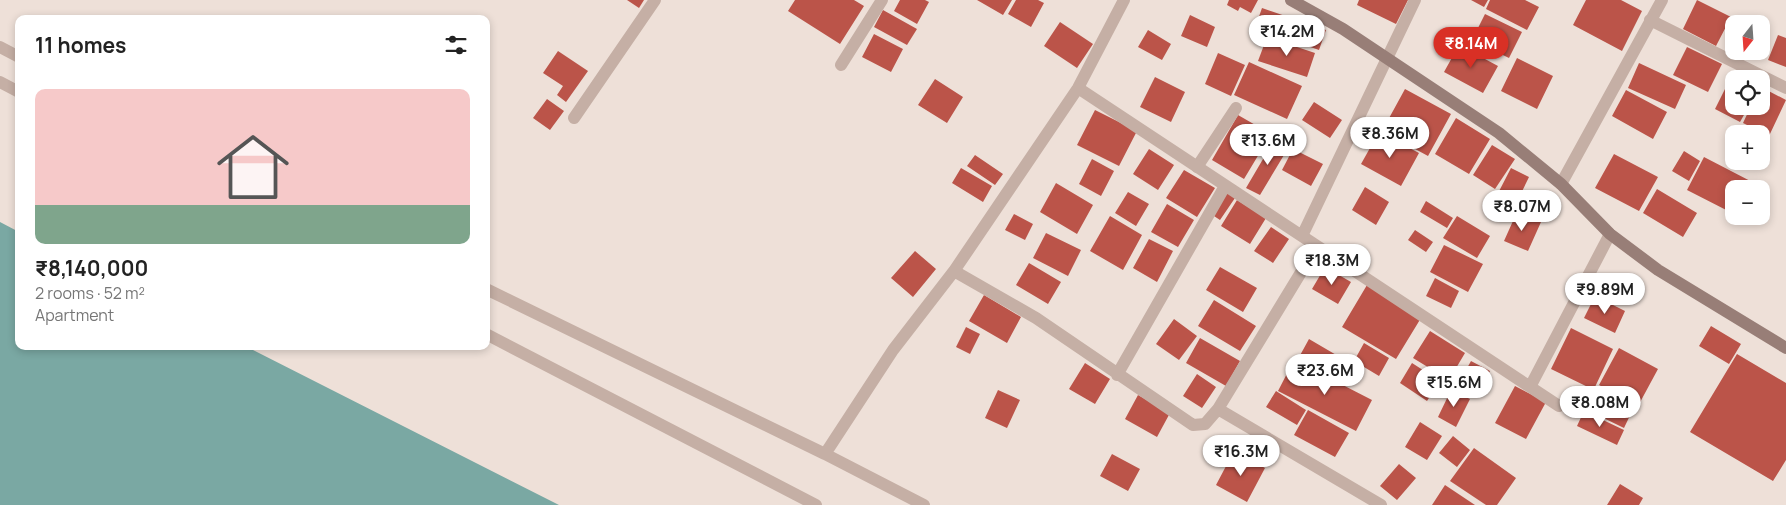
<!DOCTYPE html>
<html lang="en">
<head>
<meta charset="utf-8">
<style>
  body { margin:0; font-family:Manrope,sans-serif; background:#f6f6f6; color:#222; height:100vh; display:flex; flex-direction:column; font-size:19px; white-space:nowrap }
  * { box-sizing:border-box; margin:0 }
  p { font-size:16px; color:#767676 }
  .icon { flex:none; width:28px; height:28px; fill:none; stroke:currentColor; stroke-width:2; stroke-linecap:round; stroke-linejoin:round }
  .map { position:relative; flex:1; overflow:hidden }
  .details { position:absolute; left:15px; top:15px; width:475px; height:335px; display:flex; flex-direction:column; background:#fff; border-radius:10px; box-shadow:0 2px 8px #0003 }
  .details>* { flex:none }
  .needle { width:32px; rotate:197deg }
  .fabs { position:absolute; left:1725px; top:15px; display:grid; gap:10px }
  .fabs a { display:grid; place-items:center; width:45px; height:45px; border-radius:10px; background:#fff; box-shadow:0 2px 8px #0003; font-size:25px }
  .price { position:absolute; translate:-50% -42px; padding:0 11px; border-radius:18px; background:#fff; color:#222; font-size:16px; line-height:32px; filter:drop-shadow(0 1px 2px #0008) }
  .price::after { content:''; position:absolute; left:50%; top:30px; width:15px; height:11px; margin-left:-8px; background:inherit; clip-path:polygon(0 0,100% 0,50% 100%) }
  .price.current { background:#d93025; color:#fff }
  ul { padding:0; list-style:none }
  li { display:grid; align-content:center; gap:10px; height:265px; padding:0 20px }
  li span { display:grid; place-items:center; height:155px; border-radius:10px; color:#555 }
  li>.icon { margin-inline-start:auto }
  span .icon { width:90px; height:90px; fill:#fffc; stroke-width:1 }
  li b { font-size:21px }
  h2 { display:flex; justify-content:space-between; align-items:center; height:60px; padding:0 20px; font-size:21px }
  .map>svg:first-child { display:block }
  .water { fill:#7aa8a3 }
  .building { fill:#bb5449 }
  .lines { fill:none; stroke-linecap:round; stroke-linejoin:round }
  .service { stroke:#c5afa5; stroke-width:12 }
  .minor { stroke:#c5afa5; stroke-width:12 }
  .secondary { stroke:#987e77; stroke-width:12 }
</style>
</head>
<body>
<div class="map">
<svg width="1786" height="505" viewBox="0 0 1786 505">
  <rect width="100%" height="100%" fill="#eee0d8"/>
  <path class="water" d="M0 222 19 232V346H245L559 505H0Z"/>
  <path class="building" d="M627 0H644L639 8Z
    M795 0H854L864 6 840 44 788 11Z
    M900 0H925L929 2 917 24 894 11Z
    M977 0H1012L1003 15Z
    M1016 0H1038L1044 3 1031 27 1008 14Z
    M1229 0H1258L1251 13 1240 7 1238 11 1227 5Z
    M1359 0H1408L1396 24 1357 5Z
    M1471 0H1488L1484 7Z
    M1490 0H1525L1539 7 1527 30 1486 9Z
    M1586 0H1621L1642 11 1622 51 1573 25Z
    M1697 0 1731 17 1716 46 1683 29Z
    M1262 8 1326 30 1319 50 1255 28Z
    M883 10 917 29 907 45 874 27Z
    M1485 14 1522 32 1509 58 1472 40Z
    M1190 15 1215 27 1207 47 1181 36Z
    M1060 22 1093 44 1077 68 1044 46Z
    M1148 30 1171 44 1162 60 1138 47Z
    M874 34 903 49 891 72 862 57Z
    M1778 35 1786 38V67L1768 60Z
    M1267 37 1315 53 1307 77 1258 61Z
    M1459 45 1498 66 1483 93 1444 72Z
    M1687 47 1722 64 1708 92 1673 75Z
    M558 51 588 71 566 102 557 95 563 86 543 73Z
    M1218 53 1245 65 1231 96 1205 84Z
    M1517 58 1553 76 1537 109 1501 91Z
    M1249 62 1302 86 1287 119 1234 95Z
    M1639 63 1686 85 1675 109 1628 88Z
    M1733 73 1743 79H1734V106H1749L1740 122 1715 109Z
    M1155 77 1185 92 1171 122 1140 107Z
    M935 79 963 97 947 123 918 105Z
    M1761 87 1786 100 1769 136 1743 123 1751 106H1761Z
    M1405 89 1451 114 1428 156 1382 131Z
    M1626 90 1667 112 1653 139 1612 116Z
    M547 99 564 111 550 130 533 118Z
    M1314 102 1342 120 1330 138 1302 120Z
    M1095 110 1137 131 1119 166 1077 145Z
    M1238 115 1271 134 1244 179 1212 160Z
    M1456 118 1490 139 1469 174 1435 154Z
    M1379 132 1419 153 1401 186 1361 164Z
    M1276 137 1290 145 1260 195 1246 188Z
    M1492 145 1515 159 1495 189 1473 175Z
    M1149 149 1174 165 1158 190 1133 174Z
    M1293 149 1323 164 1311 186 1282 170Z
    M1684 151 1700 161 1689 181 1672 171Z
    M1614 154 1658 177 1639 211 1595 188Z
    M975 155 1003 174 995 185 967 166Z
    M1704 157 1758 185 1756 189H1734V214L1687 190Z
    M1092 159 1114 171 1101 196 1079 184Z
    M961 168 992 186 983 202 952 183Z
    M1511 168 1529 177 1514 208 1495 199Z
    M1184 170 1215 188 1197 217 1166 198Z
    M1056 183 1093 205 1077 234 1040 212Z
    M1365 187 1389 202 1376 225 1352 210Z
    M1657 189 1697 213 1683 237 1643 213Z
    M1128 192 1149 204 1136 226 1115 213Z
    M1227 192 1235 198 1220 220 1211 214Z
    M1237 200 1266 218 1250 244 1221 226Z
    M1426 201 1453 218 1447 228 1420 212Z
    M1167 204 1194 220 1178 247 1151 232Z
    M1517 212 1541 222 1528 251 1504 241Z
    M1014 214 1033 224 1025 240 1005 230Z
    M1110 216 1142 235 1123 270 1090 251Z
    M1457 216 1490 236 1477 258 1443 238Z
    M1271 227 1289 239 1273 263 1254 251Z
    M1415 230 1433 242 1426 252 1408 240Z
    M1046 233 1081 250 1068 276 1033 258Z
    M1149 239 1173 251 1157 282 1133 268Z
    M1444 245 1483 264 1468 292 1430 272Z
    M915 251 936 269 913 297 891 278Z
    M1029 263 1061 282 1048 304 1016 285Z
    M1220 267 1257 288 1243 312 1206 290Z
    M1325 267 1351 282 1338 304 1312 289Z
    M1435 278 1459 291 1451 308 1426 296Z
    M1367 285 1421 318 1396 359 1342 327Z
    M984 295 1021 317 1007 343 969 321Z
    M1595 296 1625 311 1615 333 1584 318Z
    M1214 300 1256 326 1240 351 1198 326Z
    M1174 319 1197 336 1179 360 1156 344Z
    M1711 326 1741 344 1729 364 1699 346Z
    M966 327 980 334 970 354 956 347Z
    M1571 328 1613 349 1595 387 1635 405 1624 428 1585 409 1594 390 1551 369Z
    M1430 331 1465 353 1449 380 1413 358Z
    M1200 338 1240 361 1226 386 1186 363Z
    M1309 339 1338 356 1326 376 1298 359Z
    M1364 343 1389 358 1379 376 1354 361Z
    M1619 348 1658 369 1638 406 1599 385Z
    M1737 354 1786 383V460L1773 481 1690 432Z
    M1294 360 1372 400 1356 431 1278 391Z
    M1471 361 1490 371 1480 390 1461 379Z
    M1085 363 1110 379 1095 404 1069 389Z
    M1412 363 1440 381 1427 401 1400 383Z
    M1197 374 1216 387 1202 408 1183 396Z
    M1515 386 1546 402 1526 439 1495 423Z
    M998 390 1020 400 1007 428 985 418Z
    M1451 390 1470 399 1456 427 1438 417Z
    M1276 391 1306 410 1297 425 1266 407Z
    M1138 395 1170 413 1157 437 1125 419Z
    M1308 410 1349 433 1335 457 1294 435Z
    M1584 411 1624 430 1617 445 1577 426Z
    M1420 422 1442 436 1427 460 1405 447Z
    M1453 436 1470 450 1457 467 1439 453Z
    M1474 448 1516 478 1497 505H1486L1450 481Z
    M1234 451 1265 468 1247 502 1216 485Z
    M1112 454 1140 469 1128 491 1100 476Z
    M1399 464 1416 478 1397 500 1380 486Z
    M1620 484 1643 498 1639 505H1607Z
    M1445 485 1475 505H1432Z"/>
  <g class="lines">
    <path class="service" d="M1197 167 1236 108"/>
    <path class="minor" d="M1650 20 1786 88
      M0 47 19 57
      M841 65 882 0
      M0 82 19 92
      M1078 88 1559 406
      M574 118 655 0
      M1561 184 1662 0
      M1302 236 1415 0
      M954 271 1036 318 1193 425 1205 424 1218 409 1381 505
      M486 289 825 454 924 505
      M486 334 816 505
      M1117 375 1225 186
      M1530 387 1610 234
      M1218 409 1317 246
      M825 454 893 350 954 271 1078 88 1124 0"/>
    <path class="secondary" d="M1291 0 1343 29 1499 133 1561 184 1610 234 1658 270 1786 348"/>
  </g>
</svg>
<div class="fabs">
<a><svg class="needle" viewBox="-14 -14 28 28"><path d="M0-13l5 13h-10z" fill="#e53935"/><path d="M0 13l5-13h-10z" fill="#767676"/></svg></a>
<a><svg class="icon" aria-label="locate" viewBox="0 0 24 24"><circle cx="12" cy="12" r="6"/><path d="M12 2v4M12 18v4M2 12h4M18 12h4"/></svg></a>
<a>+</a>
<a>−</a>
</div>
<b class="price" style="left:1287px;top:57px">₹14.2M</b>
<b class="price current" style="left:1471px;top:69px">₹8.14M</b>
<b class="price" style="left:1390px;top:159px">₹8.36M</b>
<b class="price" style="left:1268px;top:166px">₹13.6M</b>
<b class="price" style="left:1522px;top:232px">₹8.07M</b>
<b class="price" style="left:1332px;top:286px">₹18.3M</b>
<b class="price" style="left:1605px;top:315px">₹9.89M</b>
<b class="price" style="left:1325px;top:396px">₹23.6M</b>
<b class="price" style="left:1454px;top:408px">₹15.6M</b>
<b class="price" style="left:1600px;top:428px">₹8.08M</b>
<b class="price" style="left:1241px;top:477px">₹16.3M</b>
<section class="details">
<h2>11 homes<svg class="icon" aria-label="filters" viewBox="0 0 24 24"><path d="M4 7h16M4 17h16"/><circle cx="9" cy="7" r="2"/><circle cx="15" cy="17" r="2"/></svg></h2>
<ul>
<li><span style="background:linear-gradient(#f6c9c9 75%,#7fa58c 0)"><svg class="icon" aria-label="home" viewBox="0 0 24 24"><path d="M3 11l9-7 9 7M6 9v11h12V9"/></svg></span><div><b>₹8,140,000</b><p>2 rooms · 52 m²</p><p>Apartment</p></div></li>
</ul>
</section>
</div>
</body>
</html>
